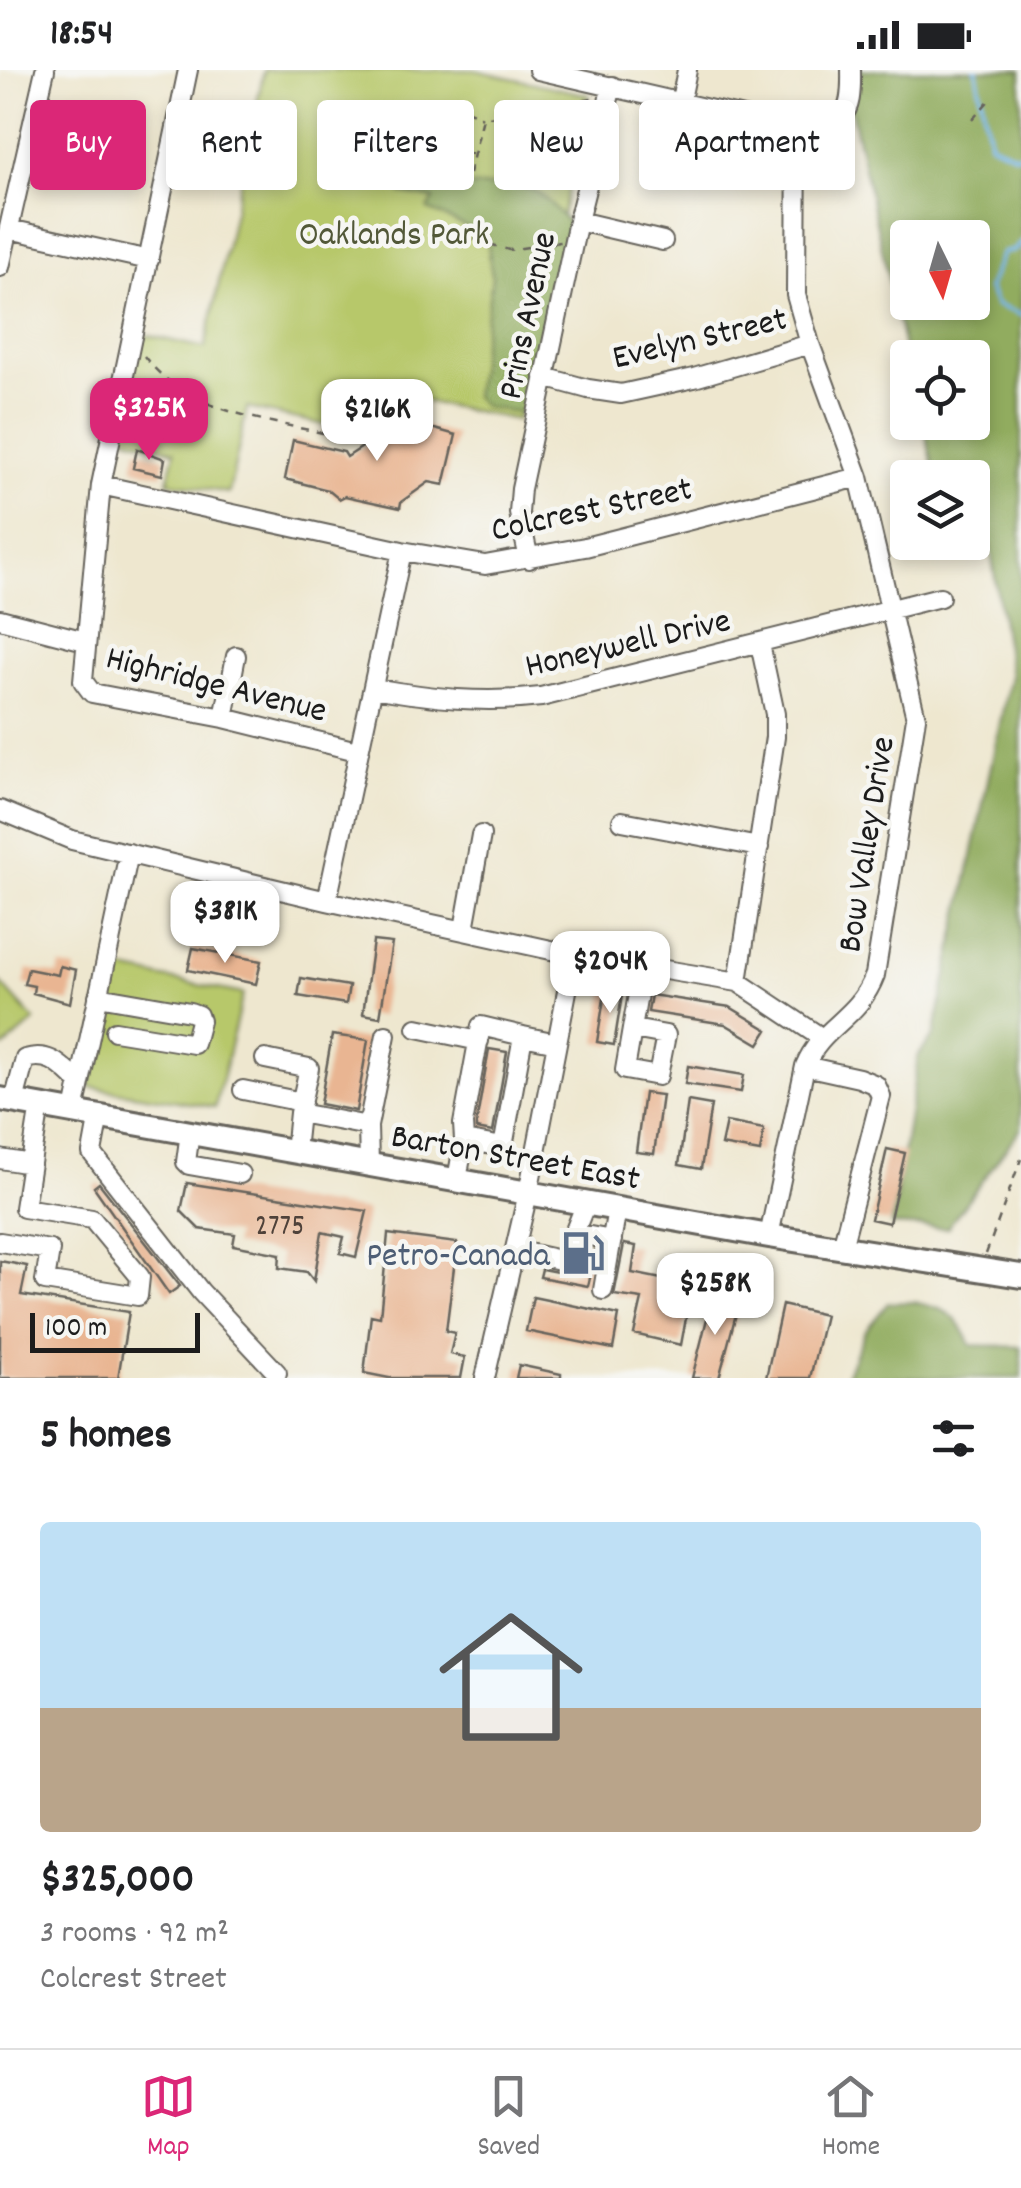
<!DOCTYPE html>
<html lang="en">
<head>
<meta charset="utf-8">
<style>
  body { margin:0; font-family:Dekko,sans-serif; background:#f2f2f2; color:#202124; height:100vh; display:flex; flex-direction:column; font-size:38px; white-space:nowrap }
  * { box-sizing:border-box; margin:0 }
  p { font-size:32px; color:#757577 }
  .icon { flex:none; width:55px; height:55px; fill:none; stroke:currentColor; stroke-width:2; stroke-linecap:round; stroke-linejoin:round }
  .map { position:relative; height:1308px; overflow:hidden }
  .details { display:flex; flex-direction:column; background:#fff; flex:1 }
  .details>* { flex:none }
  .top-card { position:absolute; left:30px; top:30px; width:962px; height:90px; display:flex; gap:20px }
  .needle { width:65px; rotate:175deg }
  .controls { position:absolute; left:890px; top:150px; display:grid; gap:20px }
  .controls a { display:grid; place-items:center; width:100px; height:100px; border-radius:10px; background:#fff; box-shadow:0 5px 15px #0003; font-size:50px }
  .scale { position:absolute; left:30px; bottom:25px; width:170px; box-sizing:border-box; padding-left:10px; border:5px solid #1c1c1c; border-top:0; font-size:28px; line-height:35px; white-space:nowrap; color:#1c1c1c; -webkit-text-stroke:8px #f6f6f2; paint-order:stroke }
  .price { position:absolute; translate:-50% -85px; padding:0 22px; border-radius:20px; background:#fff; color:#222; font-size:32px; line-height:65px; filter:drop-shadow(0 2px 5px #0008) }
  .price::after { content:''; position:absolute; left:50%; top:60px; width:30px; height:22px; margin-left:-15px; background:inherit; clip-path:polygon(0 0,100% 0,50% 100%) }
  .price.on { background:#db2777; color:#fff }
  ul { padding:0; list-style:none }
  li { display:grid; align-content:center; gap:20px; height:530px; padding:0 40px }
  li span { display:grid; place-items:center; height:310px; border-radius:10px; color:#555 }
  li>.icon { margin-inline-start:auto }
  span .icon { width:180px; height:180px; fill:#fffc; stroke-width:1 }
  li b { font-size:42px }
  h2 { display:flex; justify-content:space-between; align-items:center; height:120px; padding:0 40px; font-size:42px }
  .tag { padding:0 35px; border-radius:10px; background:#fff; box-shadow:0 5px 15px #0003; font-size:35px; line-height:90px }
  .tag.on { background:#db2777; color:#fff }
  .status { display:flex; justify-content:space-between; align-items:center; height:70px; padding:0 50px; background:#fff; direction:ltr }
  .status svg { height:28px; fill:currentColor }
  .menu { display:flex; justify-content:space-around; align-items:center; height:140px; border-top:2px solid #e0e0e0; background:#fff; font-size:28px; color:#757577 }
  .menu a { display:grid; justify-items:center; gap:5px }
  .menu .on { color:#db2777 }
  .map>svg:first-child { display:block }
  .green { fill:#b7c86b; stroke:#6a7244; stroke-width:2.5 }
  .forest { fill:#91ac5f; stroke:#56643e; stroke-width:2.5; fill-rule:evenodd }
  .lines { fill:none; stroke-linecap:round; stroke-linejoin:round }
  .stream { stroke:#79b9ed; stroke-width:4 }
  .building { fill:#e9b592 }
  .minor-tunnel { stroke:#c4beab; stroke-width:18; stroke-dasharray:18 9; stroke-linecap:butt }
  .minor-casing { stroke:#66635b; stroke-width:22 }
  .major-casing { stroke:#66635b; stroke-width:28 }
  .path { stroke:#66635b; stroke-width:2.5; stroke-dasharray:8 8; stroke-linecap:butt }
  .minor { stroke:#fff; stroke-width:18 }
  .major { stroke:#fff; stroke-width:22 }
  .labels { text-anchor:middle; stroke-width:9; stroke-linejoin:round; paint-order:stroke }
  .number-label { font-size:30px; fill:#4f423a }
  .park-label { font-size:35px; fill:#525838; stroke:#f6f6f2 }
  .street-label { font-size:35px; fill:#1c1c1c; stroke:#f6f6f2 }
  .service-label { font-size:35px; fill:#4e5e75; stroke:#f6f6f2; text-anchor:end }
</style>
</head>
<body>
<div class="status"><b>18:54</b><svg viewBox="0 0 49 12"><path d="M0 12V9h3v3zM5 12V6h3v6zM10 12V3h3v9zM15 12V0h3v12zM26 1h20v11H26zM47 4h2v5h-2z"/></svg></div>
<div class="map">
<svg width="1021" height="1308" viewBox="0 0 1021 1308">
  <rect width="100%" height="100%" fill="#f6f6f2"/>
  <filter id="ink" filterUnits="userSpaceOnUse"><feTurbulence type="fractalNoise" baseFrequency=".01" numOctaves="2"/><feDisplacementMap in="SourceGraphic" scale="20" xChannelSelector="R" yChannelSelector="G"/><feConvolveMatrix kernelMatrix="1 2 1 2 8 2 1 2 1" color-interpolation-filters="sRGB"/></filter>
  <filter id="wash" filterUnits="userSpaceOnUse"><feTurbulence type="fractalNoise" baseFrequency=".0048" numOctaves="4" result="noise"/><feDisplacementMap in="SourceGraphic" scale="40" xChannelSelector="R" yChannelSelector="G"/><feGaussianBlur stdDeviation="2.25" result="paint"/><feColorMatrix in="noise" values="0 0 0 0 0 0 0 0 0 0 0 0 0 0 0 0 0 1.4 0 .05"/><feComposite in="paint" operator="in"/></filter>
  <g filter="url(#wash)">
    <rect width="100%" height="100%" fill="#eee7cf"/>
    <path class="green" d="M264 0H475L589 25 517 350 388 324 334 357 247 338 229 423 168 412 175 381 122 366 141 264 205 278Z
      M114 898 243 924 215 1037 89 1017Z
      M0 912 35 951 4 978 0 973Z"/>
    <path class="forest" d="M850 0H1021V1058L947 1158 892 1155 918 986 934 965 1010 606 990 476 973 463 972 408 936 407 923 353 972 352V288H908L907 291 850 36ZM908 168H972V232H908Z
      M418 112C453 123 509 109 535 121 547 127 559 144 569 153L525 343 484 337 474 326 492 208 487 166 428 140 434 129 401 123V114Z
      M914 1232C947 1240 956 1242 971 1275L1021 1277V1308H845L865 1261 888 1233Z"/>
    <g class="lines">
      <path class="stream" d="M976 0 990 73 1016 85 1021 83
        M1021 172 1015 180 1002 183 988 218 996 235 1021 245"/>
    </g>
    <g id="blocks">
      <path class="building" d="M413 344 418 345 427 357 456 365 444 415 429 412 401 432 400 438 345 426 339 429 328 420 285 409 293 370 344 382 347 387Z
        M137 379 165 389 162 405 133 398Z
        M373 871 392 873 380 947 363 944Z
        M193 878 261 891 256 914 188 900Z
        M60 896 76 900 70 933 33 923 34 916 24 914 28 899 58 905Z
        M301 908 349 916 346 934 298 926Z
        M606 916 623 919 614 975 597 972Z
        M651 925 730 937 768 960 759 974 725 954 648 942Z
        M332 965 368 970 356 1041 320 1034Z
        M489 979 507 982 493 1062 476 1059V1055Z
        M688 996 744 1005 741 1022 685 1014Z
        M644 1023 662 1025 654 1084 636 1082Z
        M688 1031 711 1035 701 1099 679 1095Z
        M726 1052 764 1059 760 1082 721 1075Z
        M887 1079 905 1083 889 1153 871 1149Z
        M99 1113 180 1216 169 1224 94 1117Z
        M187 1113 367 1141 356 1187 340 1183 344 1167 322 1162 314 1211 307 1202 279 1198 280 1184 233 1175 235 1164 199 1159 181 1141Z
        M388 1164 457 1173 446 1261 455 1263 450 1284 465 1287 461 1308H389L364 1303 371 1245 380 1247Z
        M624 1174 636 1176 632 1203 681 1213 676 1230 689 1232 681 1275 634 1264 642 1229 614 1225Z
        M584 1178 597 1180 588 1216 540 1207 542 1199 567 1204 578 1201Z
        M0 1191 27 1196 21 1225 129 1242 118 1308H0Z
        M716 1213 736 1244 719 1308H692Z
        M533 1227 619 1245 613 1279 526 1261Z
        M782 1235 825 1245 810 1308H766Z
        M519 1295 561 1304V1308H516Z"/>
    </g>
  </g>
  <g filter="url(#ink)">
    <use href="#blocks" fill-opacity="0" stroke="#66635b" stroke-width="2.5"/>
    <g class="lines">
      <path class="minor-tunnel" d="M576 1180 597 1184
        M573 1193 595 1197"/>
      <g class="minor-casing">
        <path id="minor" d="M188 0 101 415 83 611 92 623 224 648 357 681
          M538 0 774 54 797 56
          M681 30 687 0
          M578 151 663 171
          M9 159 149 190
          M0 197 45 0
          M544 307 588 319 621 324 694 308 810 274
          M101 415 402 481 485 495 585 477 859 407
          M529 489 519 443 521 419 578 151 612 16
          M0 549 85 571
          M373 618C433 628 481 634 541 627L940 527
          M224 648 236 586
          M0 740 72 770 327 831 574 885 738 912 822 968
          M622 751 759 777
          M327 831 402 481
          M464 859 481 765
          M738 912 775 667V644L760 574
          M98 926 190 942 198 945 200 951 194 974 115 961
          M417 958 479 971
          M633 959 666 965 658 1006 625 1000 643 895
          M265 989 309 998 299 1043 368 1056 386 965
          M805 996 859 1008 876 1015 881 1026 842 1177
          M243 1020 302 1032
          M14 1031 25 989C50 981 62 997 80 1013
          M74 1041 129 783
          M99 1045 92 1083 201 1222 277 1303
          M368 1056 369 1094
          M190 1062 186 1092 189 1095 240 1104
          M464 1070 463 1054 481 956 523 966
          M295 1081 299 1043
          M0 1089 31 1094
          M457 1110 464 1070 503 1077 523 966 557 973
          M574 1163 612 1170
          M769 1166 805 996C822 955 858 950 875 905L916 648 859 407 810 274 796 225 797 56C845 52 852 50 851 0
          M0 1172 50 1180 45 1211 138 1226 140 1207 92 1149 24 1138 40 1035
          M515 1180 569 1192 574 1163 586 1133
          M603 1220 617 1139
          M485 1308 528 1123 574 885"/>
      </g>
      <g class="major-casing">
        <path id="major" d="M0 1029 769 1166 1021 1206"/>
      </g>
      <path class="path" d="M972 50 991 28
        M436 76 472 84
        M430 96 443 40C455 36 472 40 482 48
        M469 104 483 48 592 28
        M428 155 509 180 560 172
        M144 286C187 343 265 349 331 365
        M986 1184 1021 1089"/>
      <use href="#minor" class="minor"/>
      <use href="#major" class="major"/>
    </g>
  </g>
  <defs>
    <g id="fuel-bare" transform="scale(3.45)"><path d="M-5.5-6h7V0h2V4h1.3V-2.5L3-4.5l.8-.8L6-3V5H2.5V1h-1V6h-7ZM-4.2-4.7v3.2H.2V-4.7Z" fill="#5c6f8a" stroke="#f6f6f2" stroke-width="2.5" paint-order="stroke"/></g>
  </defs>
  <g fill-rule="evenodd">
    <use href="#fuel-bare" x="583" y="1183"/>
  </g>
  <g class="labels">
    <g class="number-label">
      <text x="280" y="1164">2775</text>
    </g>
    <g class="park-label">
      <text x="394" y="174">Oaklands Park</text>
    </g>
    <g class="street-label">
      <text transform="translate(525 245) rotate(-78)" y="12">Prins Avenue</text>
      <text transform="translate(699 266) rotate(-13)" y="12">Evelyn Street</text>
      <text transform="translate(591 437) rotate(-12)" y="12">Colcrest Street</text>
      <text transform="translate(627 571) rotate(-13)" y="12">Honeywell Drive</text>
      <text transform="translate(217 612) rotate(14)" y="12">Highridge Avenue</text>
      <text transform="translate(864 774) rotate(-81)" y="12">Bow Valley Drive</text>
      <text transform="translate(516 1085) rotate(10)" y="12">Barton Street East</text>
    </g>
    <g class="service-label">
      <text x="550" y="1195">Petro-Canada</text>
    </g>
  </g>
</svg>
<div class="controls">
<a><svg class="needle" viewBox="-14 -14 28 28"><path d="M0-13l5 13h-10z" fill="#e53935"/><path d="M0 13l5-13h-10z" fill="#757577"/></svg></a>
<a><svg class="icon" aria-label="locate" viewBox="0 0 24 24"><circle cx="12" cy="12" r="6"/><path d="M12 2v4M12 18v4M2 12h4M18 12h4"/></svg></a>
<a><svg class="icon" aria-label="layers" viewBox="0 0 24 24"><path d="M12 4l9 5-9 5-9-5zM3 14l9 5 9-5"/></svg></a>
</div>
<div class="scale">100 m</div>
<b class="price on" style="left:149px;top:393px">$325K</b>
<b class="price" style="left:377px;top:394px">$216K</b>
<b class="price" style="left:225px;top:896px">$381K</b>
<b class="price" style="left:610px;top:946px">$204K</b>
<b class="price" style="left:715px;top:1268px">$258K</b>
<div class="top-card">
<a class="tag on">Buy</a>
<a class="tag">Rent</a>
<a class="tag">Filters</a>
<a class="tag">New</a>
<a class="tag">Apartment</a>
</div>
</div>
<section class="details">
<h2>5 homes<svg class="icon" aria-label="filters" viewBox="0 0 24 24"><path d="M4 7h16M4 17h16"/><circle cx="9" cy="7" r="2"/><circle cx="15" cy="17" r="2"/></svg></h2>
<ul>
<li><span style="background:linear-gradient(#bfe0f5 60%,#b9a48a 0)"><svg class="icon" aria-label="home" viewBox="0 0 24 24"><path d="M3 11l9-7 9 7M6 9v11h12V9"/></svg></span><div><b>$325,000</b><p>3 rooms · 92 m²</p><p>Colcrest Street</p></div></li>
</ul>
</section>
<nav class="menu">
<a class="on"><svg class="icon" aria-label="map" viewBox="0 0 24 24"><path d="M3 6l6-2 6 2 6-2v14l-6 2-6-2-6 2zM9 4v14M15 6v14"/></svg>Map</a>
<a><svg class="icon" aria-label="saved" viewBox="0 0 24 24"><path d="M7 4h10v16l-5-4-5 4z"/></svg>Saved</a>
<a><svg class="icon" aria-label="home" viewBox="0 0 24 24"><path d="M3 11l9-7 9 7M6 9v11h12V9"/></svg>Home</a>
</nav>
</body>
</html>
